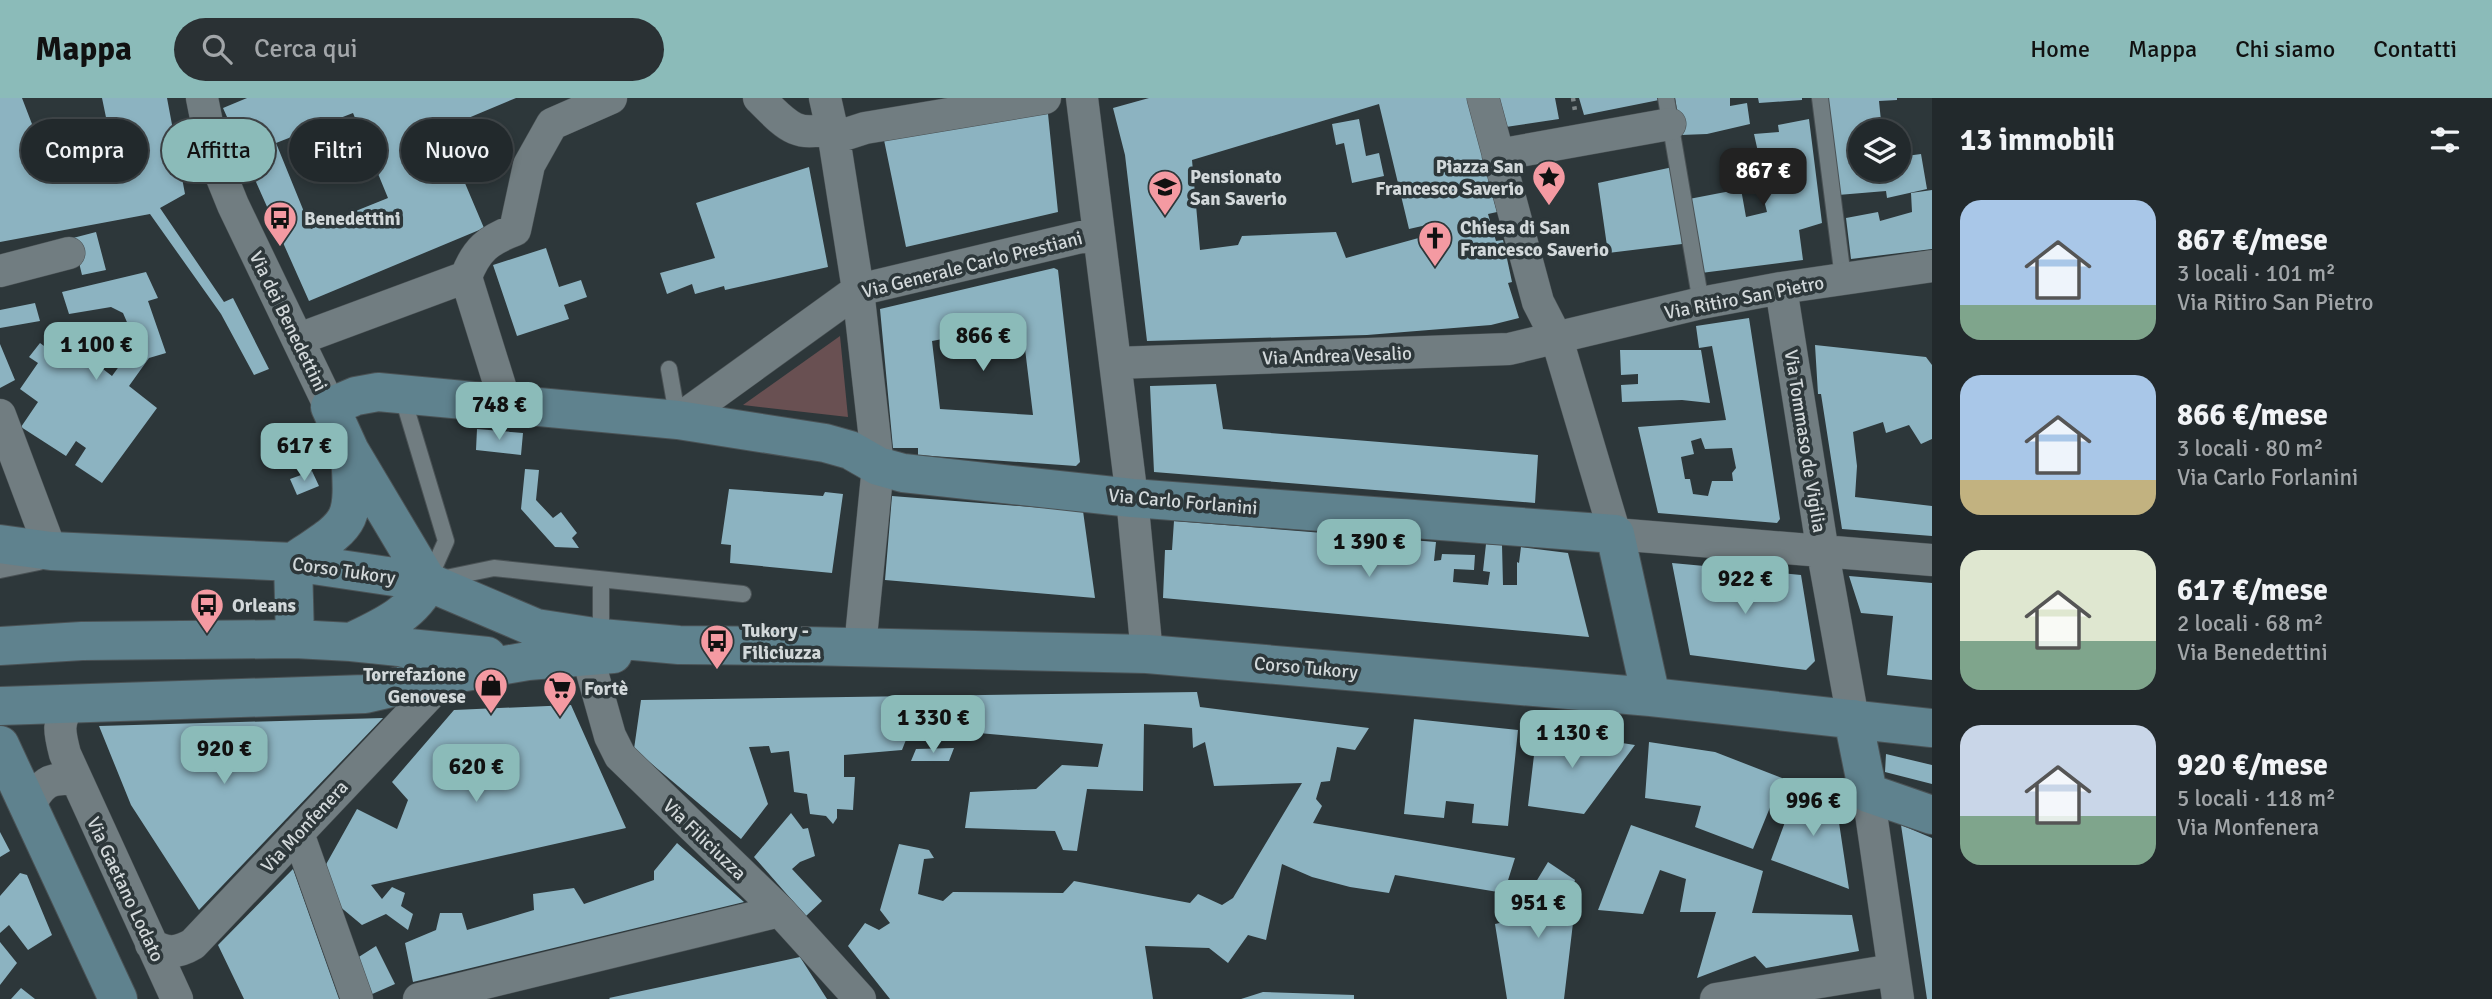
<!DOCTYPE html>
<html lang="it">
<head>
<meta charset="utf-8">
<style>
  body { margin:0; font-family:Signika,sans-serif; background:#2a3134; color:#f1f3f6; height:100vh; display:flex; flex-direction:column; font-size:26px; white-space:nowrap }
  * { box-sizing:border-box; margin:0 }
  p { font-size:23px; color:#a2a6a9 }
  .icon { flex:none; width:38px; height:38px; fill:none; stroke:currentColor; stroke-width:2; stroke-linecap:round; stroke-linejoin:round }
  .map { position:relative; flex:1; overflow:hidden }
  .details { display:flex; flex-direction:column; background:#22292c; width:560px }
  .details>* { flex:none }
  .top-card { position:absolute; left:21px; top:21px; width:665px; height:63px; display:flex; gap:14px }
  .buttons { position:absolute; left:1848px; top:21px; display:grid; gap:14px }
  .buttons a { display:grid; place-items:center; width:63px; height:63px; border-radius:50%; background:#22292c; box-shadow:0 4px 10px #0003,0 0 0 2px #3f4548; font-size:35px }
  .price { position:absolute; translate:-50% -60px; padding:0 16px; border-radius:14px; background:#8bbbb9; color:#111; font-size:23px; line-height:46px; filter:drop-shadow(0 2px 4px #0008) }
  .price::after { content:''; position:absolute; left:50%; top:42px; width:21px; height:16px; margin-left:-10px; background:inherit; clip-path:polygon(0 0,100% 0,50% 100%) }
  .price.current { background:#222; color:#fff }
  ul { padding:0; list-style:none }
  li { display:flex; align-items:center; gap:21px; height:175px; padding:0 28px }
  li span { display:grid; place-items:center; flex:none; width:196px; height:140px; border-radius:21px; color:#555 }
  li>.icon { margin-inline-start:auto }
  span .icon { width:84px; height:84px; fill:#fffc; stroke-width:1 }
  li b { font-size:30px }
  h2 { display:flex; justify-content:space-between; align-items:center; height:84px; padding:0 28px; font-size:30px }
  .chip { padding:0 24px; border-radius:32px; background:#22292c; box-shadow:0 4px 10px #0003,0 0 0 2px #3f4548; font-size:24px; line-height:63px }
  .chip.current { background:#8bbbb9; color:#111 }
  header { display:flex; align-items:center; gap:42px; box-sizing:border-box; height:98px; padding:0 35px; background:#8bbbb9; color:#111 }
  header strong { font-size:33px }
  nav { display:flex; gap:38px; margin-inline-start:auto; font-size:24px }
  .search { width:490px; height:63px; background:#2a3134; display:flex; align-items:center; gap:18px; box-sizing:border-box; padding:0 24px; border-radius:38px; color:#a2a6a9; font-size:26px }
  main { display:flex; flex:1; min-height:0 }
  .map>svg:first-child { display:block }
  .green { fill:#695052 }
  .building { fill:#8cb3c1; fill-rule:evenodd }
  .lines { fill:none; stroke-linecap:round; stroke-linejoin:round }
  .lane-casing { stroke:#4a5255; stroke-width:18 }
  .street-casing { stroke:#4a5255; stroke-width:33 }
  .secondary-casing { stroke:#4a5255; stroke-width:40 }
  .path { stroke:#7e8688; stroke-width:4.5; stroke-dasharray:3.5 5; stroke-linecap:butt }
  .lane { stroke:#717d81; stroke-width:16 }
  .street { stroke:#717d81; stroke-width:32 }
  .secondary { stroke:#5f828e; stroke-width:38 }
  .labels { text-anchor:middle; stroke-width:7; stroke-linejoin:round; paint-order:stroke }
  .poi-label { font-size:19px; font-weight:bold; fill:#d2d8da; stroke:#2d373a; text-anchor:start }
  .street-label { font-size:19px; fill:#d2d8da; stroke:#2d373a }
</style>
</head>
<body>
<header>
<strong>Mappa</strong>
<div class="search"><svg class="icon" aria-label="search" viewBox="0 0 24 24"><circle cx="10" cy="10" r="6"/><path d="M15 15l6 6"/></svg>Cerca qui</div>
<nav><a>Home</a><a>Mappa</a><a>Chi siamo</a><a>Contatti</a></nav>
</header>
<main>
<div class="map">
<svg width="1932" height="901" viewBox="0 0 1932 901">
  <rect width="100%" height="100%" fill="#2d373a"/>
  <path class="green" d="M840 238 848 319 743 307Z"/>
  <path class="building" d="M0 0H22L50 73 114 58 102 0H167L185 96 160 110 224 204 233 200 269 271 254 277 221 216 150 116 0 144Z
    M247 0H516L442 31 484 130 309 203 223 10ZM353 15 388 100 311 131 276 45Z
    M1149 0H1468L1497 114 1488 116 1496 143 1503 142 1512 184 1508 185 1519 220 1491 227 1367 237 1147 243 1125 57 1113 10ZM1379 6 1409 131 1431 126 1433 136 1346 160 1336 134 1242 138 1238 147 1200 152 1192 62Z
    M1492 0H1555L1559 21 1499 30Z
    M1579 0H1658L1659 2 1584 17Z
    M1675 0H1730V8L1747 5 1750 26 1707 36 1681 37Z
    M1758 0H1802V2L1759 5Z
    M1826 0H1897V2L1879 3 1882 33H1860V72H1899V59L1921 56 1927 91 1887 100 1886 93 1838 97Z
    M1047 6 1058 114 906 149 884 42Z
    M1359 21 1366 58 1379 55 1384 78 1352 85 1344 45 1336 47 1332 26Z
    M1809 21 1822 125 1799 132 1803 162 1701 175 1689 101 1741 91 1746 119 1767 114 1759 82 1769 78 1765 56 1758 54 1754 36 1779 34 1778 27Z
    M809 69 828 169 725 192 724 188 695 196 692 186 667 196 660 175 715 160 696 105Z
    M1673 69 1682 146 1608 155 1598 85Z
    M1932 92V151L1851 161 1846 120 1878 114 1880 123 1912 114 1911 95Z
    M96 134 106 172 82 177 73 140Z
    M546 150 559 189 581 182 587 199 564 207 569 221 517 238 493 167Z
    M1054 170 1058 172 1080 364 1076 368 918 357V350H893L880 211ZM1022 226 1033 317 940 311 932 243Z
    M146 174 158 200 148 203 166 255 149 260 129 288 157 310 102 385 75 367 86 350 76 343 66 358 21 329 38 304 20 291 38 265 29 259 40 245 67 265 77 251 112 278 136 245 123 215 111 209 69 216 62 194Z
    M35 205 40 223 0 230V212Z
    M1749 220 1780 421 1777 425 1658 415 1638 329 1726 322 1712 248 1699 250 1696 228ZM1701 340 1705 351 1732 350 1736 370 1732 375 1733 383H1712L1708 398 1693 396 1690 381H1685L1681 359 1694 356 1691 343Z
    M0 246 15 282 0 290Z
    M1815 247 1926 259 1932 267V341L1921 346 1909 327 1886 335 1883 324 1853 334 1857 368 1855 399 1932 408V438L1842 431 1821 296H1818Z
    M1620 252H1701L1710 305 1682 302 1622 304 1621 287 1638 286V276L1621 277Z
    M1216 286 1223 331 1538 357 1535 405 1154 374 1150 288Z
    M477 331 523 335 521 357 476 352Z
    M525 371 539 372 536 402 553 420 561 414 577 435 572 440 579 450 555 449 521 411Z
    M312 373 319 388 297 397 290 381Z
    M729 391 823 398 825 394 843 396 832 475 730 465 731 447 721 446Z
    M892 398 1083 413 1095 500 885 482Z
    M1174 423 1436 444 1434 463 1441 462 1442 456 1475 457 1474 472 1454 471 1453 484 1488 487 1490 474 1483 473 1486 446 1502 447 1503 487H1517V464L1519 465 1521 449 1568 455 1589 539 1163 500 1165 452H1172Z
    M1672 465 1801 477 1815 563 1806 572 1690 557Z
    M1849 478 1932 485V582L1887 577 1893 518 1861 515Z
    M1197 594 1200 609 1369 630 1355 652 1337 649 1330 683 1321 684 1316 701 1322 708 1313 725 1515 760 1504 795 1395 777 1389 795 1350 789 1312 779 1282 766 1266 842 1248 837 1228 865 1209 850 1145 848 1153 901H890L848 848 865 825 879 832 890 825 880 812 899 746 929 752 934 760 924 761 918 796 943 803 953 794 1063 795 1074 783 1190 805 1198 796 1222 807 1233 800 1302 685 1214 688 1205 644 1193 650 1192 630 1144 626 1143 693 1087 691 1077 753 1063 752 1055 733 965 730 970 694 1036 691 1062 667 1098 669 1103 646 911 629 902 652 844 657V679H855L853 712 837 711V720L833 726 826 718 810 716 807 696 794 694 789 653 771 655 769 648 749 649 768 706 741 741 634 651 641 602Z
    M571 607 626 730 371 787 382 801 392 789 405 795 401 808 413 816 408 832 386 816 362 827 332 802 324 770 357 711 397 731 408 702 392 684 454 612Z
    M383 620 199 812 131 707 99 628Z
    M1414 621 1518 632 1508 728 1472 725 1474 706 1446 703 1444 720 1404 716Z
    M1537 632 1635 647 1584 716 1528 708Z
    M1649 644 1715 654 1782 680 1753 751 1695 729 1701 708 1645 700Z
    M954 650 949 663H911L916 651Z
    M1886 656 1932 667V686L1885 674Z
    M1798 689 1835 698 1849 791 1771 762Z
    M791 715 803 731 808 730 815 758 800 764 792 771 822 803 806 818 754 759Z
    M1631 727 1763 773 1752 815 1852 817 1859 853 1766 870 1755 858 1697 880 1716 814H1680L1686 781 1660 772 1643 816 1598 812Z
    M1901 727 1932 740V901H1927Z
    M0 734 10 753 0 759Z
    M677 745 744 804 413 884 405 845 436 832 440 815H462L467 832 534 812 533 796 574 790 584 806 654 782V773Z
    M1548 764 1575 782 1563 823 1573 825 1564 901H1507L1495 826 1513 822Z
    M293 771 339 901H244L218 847Z
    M20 775 27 777 52 837 28 852 9 827 0 835V798Z
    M0 844 17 865 0 887Z
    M376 848 395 886 370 897 354 862Z
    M800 859 827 901H610L609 900Z
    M21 890 35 901H11Z
    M1263 894 1354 897V901H1241Z"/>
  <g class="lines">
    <g class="lane-casing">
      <path id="lane" d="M1666 0 1701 205
        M1820 0 1843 180
        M669 271 678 322
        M402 297 446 443 429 481
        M0 472 39 464
        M441 481 494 470 743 496
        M601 540V482"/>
    </g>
    <g class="street-casing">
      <path id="street" d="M202 0 214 60 233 107 330 309
        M759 0C784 24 795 42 831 29
        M825 0 834 40 858 192 878 368 860 549
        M1082 0 1132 400 1147 556
        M1483 0 1538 204 1557 241 1615 436 1932 462
        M834 40 865 30 1045 0
        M1498 57 1670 26
        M0 173 69 155
        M466 179C476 152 488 142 515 132L529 67 552 26 611 0
        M1781 190 1823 455 1853 621
        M299 241 466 179 506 307
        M1115 265 1509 251 1701 205 1781 190 1932 168
        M0 317 51 453
        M678 322 858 192 1098 135
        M588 560 610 638 620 658 780 813 860 901
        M70 605C57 625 59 633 65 656L177 901
        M1868 695 1898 901
        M29 708C41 686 49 678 76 682
        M298 735 357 901
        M151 846C166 856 178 855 193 846L448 577
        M419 901 780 813
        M1716 901 1893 872"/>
    </g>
    <g class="secondary-casing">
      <path id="secondary" d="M0 446 51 453 293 464 428 484 536 530 601 540 679 547 806 548 1147 556 1651 599 1932 630
        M293 464C352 424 355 428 350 355
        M293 464 295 541
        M428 484 350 353 330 309 356 298 378 294 678 322 825 345 850 352 878 368 903 375 1132 400 1615 436 1651 599
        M351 544C382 529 413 516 428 484
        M0 548 82 543 295 541 351 544 487 558
        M0 608 365 596 448 577 528 563 613 556
        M1853 621 1868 695 1932 717
        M0 647 118 901"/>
    </g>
    <path class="path" d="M1573 0 1575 13"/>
    <use href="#lane" class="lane"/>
    <use href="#street" class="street"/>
    <use href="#secondary" class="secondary"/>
  </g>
  <defs>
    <g id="sight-pin" transform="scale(1.75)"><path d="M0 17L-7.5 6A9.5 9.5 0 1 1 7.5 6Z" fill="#f49aa2" stroke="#2d373a"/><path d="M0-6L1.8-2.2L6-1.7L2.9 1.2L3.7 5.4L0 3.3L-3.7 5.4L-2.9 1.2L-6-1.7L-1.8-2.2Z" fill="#111"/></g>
    <g id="university-pin" transform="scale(1.75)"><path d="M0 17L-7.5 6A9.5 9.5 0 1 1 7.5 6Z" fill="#f49aa2" stroke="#2d373a"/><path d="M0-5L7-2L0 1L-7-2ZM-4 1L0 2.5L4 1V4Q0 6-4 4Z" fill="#111"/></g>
    <g id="bus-pin" transform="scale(1.75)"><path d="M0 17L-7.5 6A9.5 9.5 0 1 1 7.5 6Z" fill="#f49aa2" stroke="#2d373a"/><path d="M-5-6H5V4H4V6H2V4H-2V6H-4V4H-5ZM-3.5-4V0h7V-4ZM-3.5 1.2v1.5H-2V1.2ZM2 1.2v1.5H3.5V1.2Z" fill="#111"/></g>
    <g id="church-pin" transform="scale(1.75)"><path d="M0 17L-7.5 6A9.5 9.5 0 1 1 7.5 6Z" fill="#f49aa2" stroke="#2d373a"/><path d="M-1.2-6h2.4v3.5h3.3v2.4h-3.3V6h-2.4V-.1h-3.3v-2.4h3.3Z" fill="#111"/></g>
    <g id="shop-pin" transform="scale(1.75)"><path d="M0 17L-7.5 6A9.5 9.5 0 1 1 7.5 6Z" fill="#f49aa2" stroke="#2d373a"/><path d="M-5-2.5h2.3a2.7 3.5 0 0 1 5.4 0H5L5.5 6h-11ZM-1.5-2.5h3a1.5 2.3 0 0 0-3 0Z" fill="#111"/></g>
    <g id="supermarket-pin" transform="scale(1.75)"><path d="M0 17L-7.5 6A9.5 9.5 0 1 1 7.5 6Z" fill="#f49aa2" stroke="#2d373a"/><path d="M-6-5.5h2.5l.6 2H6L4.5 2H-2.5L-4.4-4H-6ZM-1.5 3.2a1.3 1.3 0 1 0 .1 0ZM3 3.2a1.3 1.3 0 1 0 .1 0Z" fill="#111"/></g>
  </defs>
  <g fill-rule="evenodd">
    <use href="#sight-pin" x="1549" y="79"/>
    <use href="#university-pin" x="1165" y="89"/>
    <use href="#bus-pin" x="280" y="120"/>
    <use href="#church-pin" x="1435" y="140"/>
    <use href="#bus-pin" x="207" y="507"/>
    <use href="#bus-pin" x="717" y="543"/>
    <use href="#shop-pin" x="491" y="587"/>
    <use href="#supermarket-pin" x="560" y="590"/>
  </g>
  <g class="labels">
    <g class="poi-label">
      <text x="1524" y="75" text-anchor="end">Piazza San<tspan x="1524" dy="22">Francesco Saverio</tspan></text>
      <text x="1190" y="85">Pensionato<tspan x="1190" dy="22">San Saverio</tspan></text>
      <text x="304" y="127">Benedettini</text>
      <text x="1460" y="136">Chiesa di San<tspan x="1460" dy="22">Francesco Saverio</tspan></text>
      <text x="232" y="514">Orleans</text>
      <text x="742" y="539">Tukory -<tspan x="742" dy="22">Filiciuzza</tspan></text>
      <text x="466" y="583" text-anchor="end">Torrefazione<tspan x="466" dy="22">Genovese</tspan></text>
      <text x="584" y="597">Fortè</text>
    </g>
    <g class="street-label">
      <text transform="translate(972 166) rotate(-14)" y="7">Via Generale Carlo Prestiani</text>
      <text transform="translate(1744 199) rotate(-11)" y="7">Via Ritiro San Pietro</text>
      <text transform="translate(289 223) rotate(64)" y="7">Via dei Benedettini</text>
      <text transform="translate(1337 257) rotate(-2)" y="7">Via Andrea Vesalio</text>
      <text transform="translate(1806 343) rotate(81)" y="7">Via Tommaso de Vigilia</text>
      <text transform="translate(1183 403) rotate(5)" y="7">Via Carlo Forlanini</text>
      <text transform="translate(344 472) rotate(8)" y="7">Corso Tukory</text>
      <text transform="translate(1306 569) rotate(5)" y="7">Corso Tukory</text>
      <text transform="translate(304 728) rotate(-47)" y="7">Via Monfenera</text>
      <text transform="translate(705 741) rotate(44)" y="7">Via Filiciuzza</text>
      <text transform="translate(126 791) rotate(65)" y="7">Via Gaetano Lodato</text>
    </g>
  </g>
</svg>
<div class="buttons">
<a><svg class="icon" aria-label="layers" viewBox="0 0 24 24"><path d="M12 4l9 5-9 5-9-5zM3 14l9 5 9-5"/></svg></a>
</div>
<b class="price current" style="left:1763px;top:110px">867 €</b>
<b class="price" style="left:983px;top:275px">866 €</b>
<b class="price" style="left:96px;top:284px">1 100 €</b>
<b class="price" style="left:499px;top:344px">748 €</b>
<b class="price" style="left:304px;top:385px">617 €</b>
<b class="price" style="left:1369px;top:481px">1 390 €</b>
<b class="price" style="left:1745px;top:518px">922 €</b>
<b class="price" style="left:933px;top:657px">1 330 €</b>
<b class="price" style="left:1572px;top:672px">1 130 €</b>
<b class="price" style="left:224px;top:688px">920 €</b>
<b class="price" style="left:476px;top:706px">620 €</b>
<b class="price" style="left:1813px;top:740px">996 €</b>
<b class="price" style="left:1538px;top:842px">951 €</b>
<div class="top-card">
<a class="chip">Compra</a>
<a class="chip current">Affitta</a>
<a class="chip">Filtri</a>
<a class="chip">Nuovo</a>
</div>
</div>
<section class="details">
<h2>13 immobili<svg class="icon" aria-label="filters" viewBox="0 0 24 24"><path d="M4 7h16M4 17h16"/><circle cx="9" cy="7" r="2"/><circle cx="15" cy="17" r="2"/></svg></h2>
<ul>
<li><span style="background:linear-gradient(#a9c7e8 75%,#7fa58c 0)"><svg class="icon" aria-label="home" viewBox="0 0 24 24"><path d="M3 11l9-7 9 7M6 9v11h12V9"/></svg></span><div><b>867 €/mese</b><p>3 locali · 101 m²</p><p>Via Ritiro San Pietro</p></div></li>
<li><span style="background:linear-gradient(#a9c7e8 75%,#c2b280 0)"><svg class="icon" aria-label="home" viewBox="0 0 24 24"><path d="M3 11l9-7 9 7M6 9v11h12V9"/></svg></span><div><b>866 €/mese</b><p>3 locali · 80 m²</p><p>Via Carlo Forlanini</p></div></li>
<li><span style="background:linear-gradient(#dfe7d0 65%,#7fa58c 0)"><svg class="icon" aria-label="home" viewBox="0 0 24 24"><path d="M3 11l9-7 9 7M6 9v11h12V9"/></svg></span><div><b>617 €/mese</b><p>2 locali · 68 m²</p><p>Via Benedettini</p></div></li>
<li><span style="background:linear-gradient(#c9d6e8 65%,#7fa58c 0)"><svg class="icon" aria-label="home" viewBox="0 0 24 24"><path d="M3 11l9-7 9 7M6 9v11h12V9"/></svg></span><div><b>920 €/mese</b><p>5 locali · 118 m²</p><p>Via Monfenera</p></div></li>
</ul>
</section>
</main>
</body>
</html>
